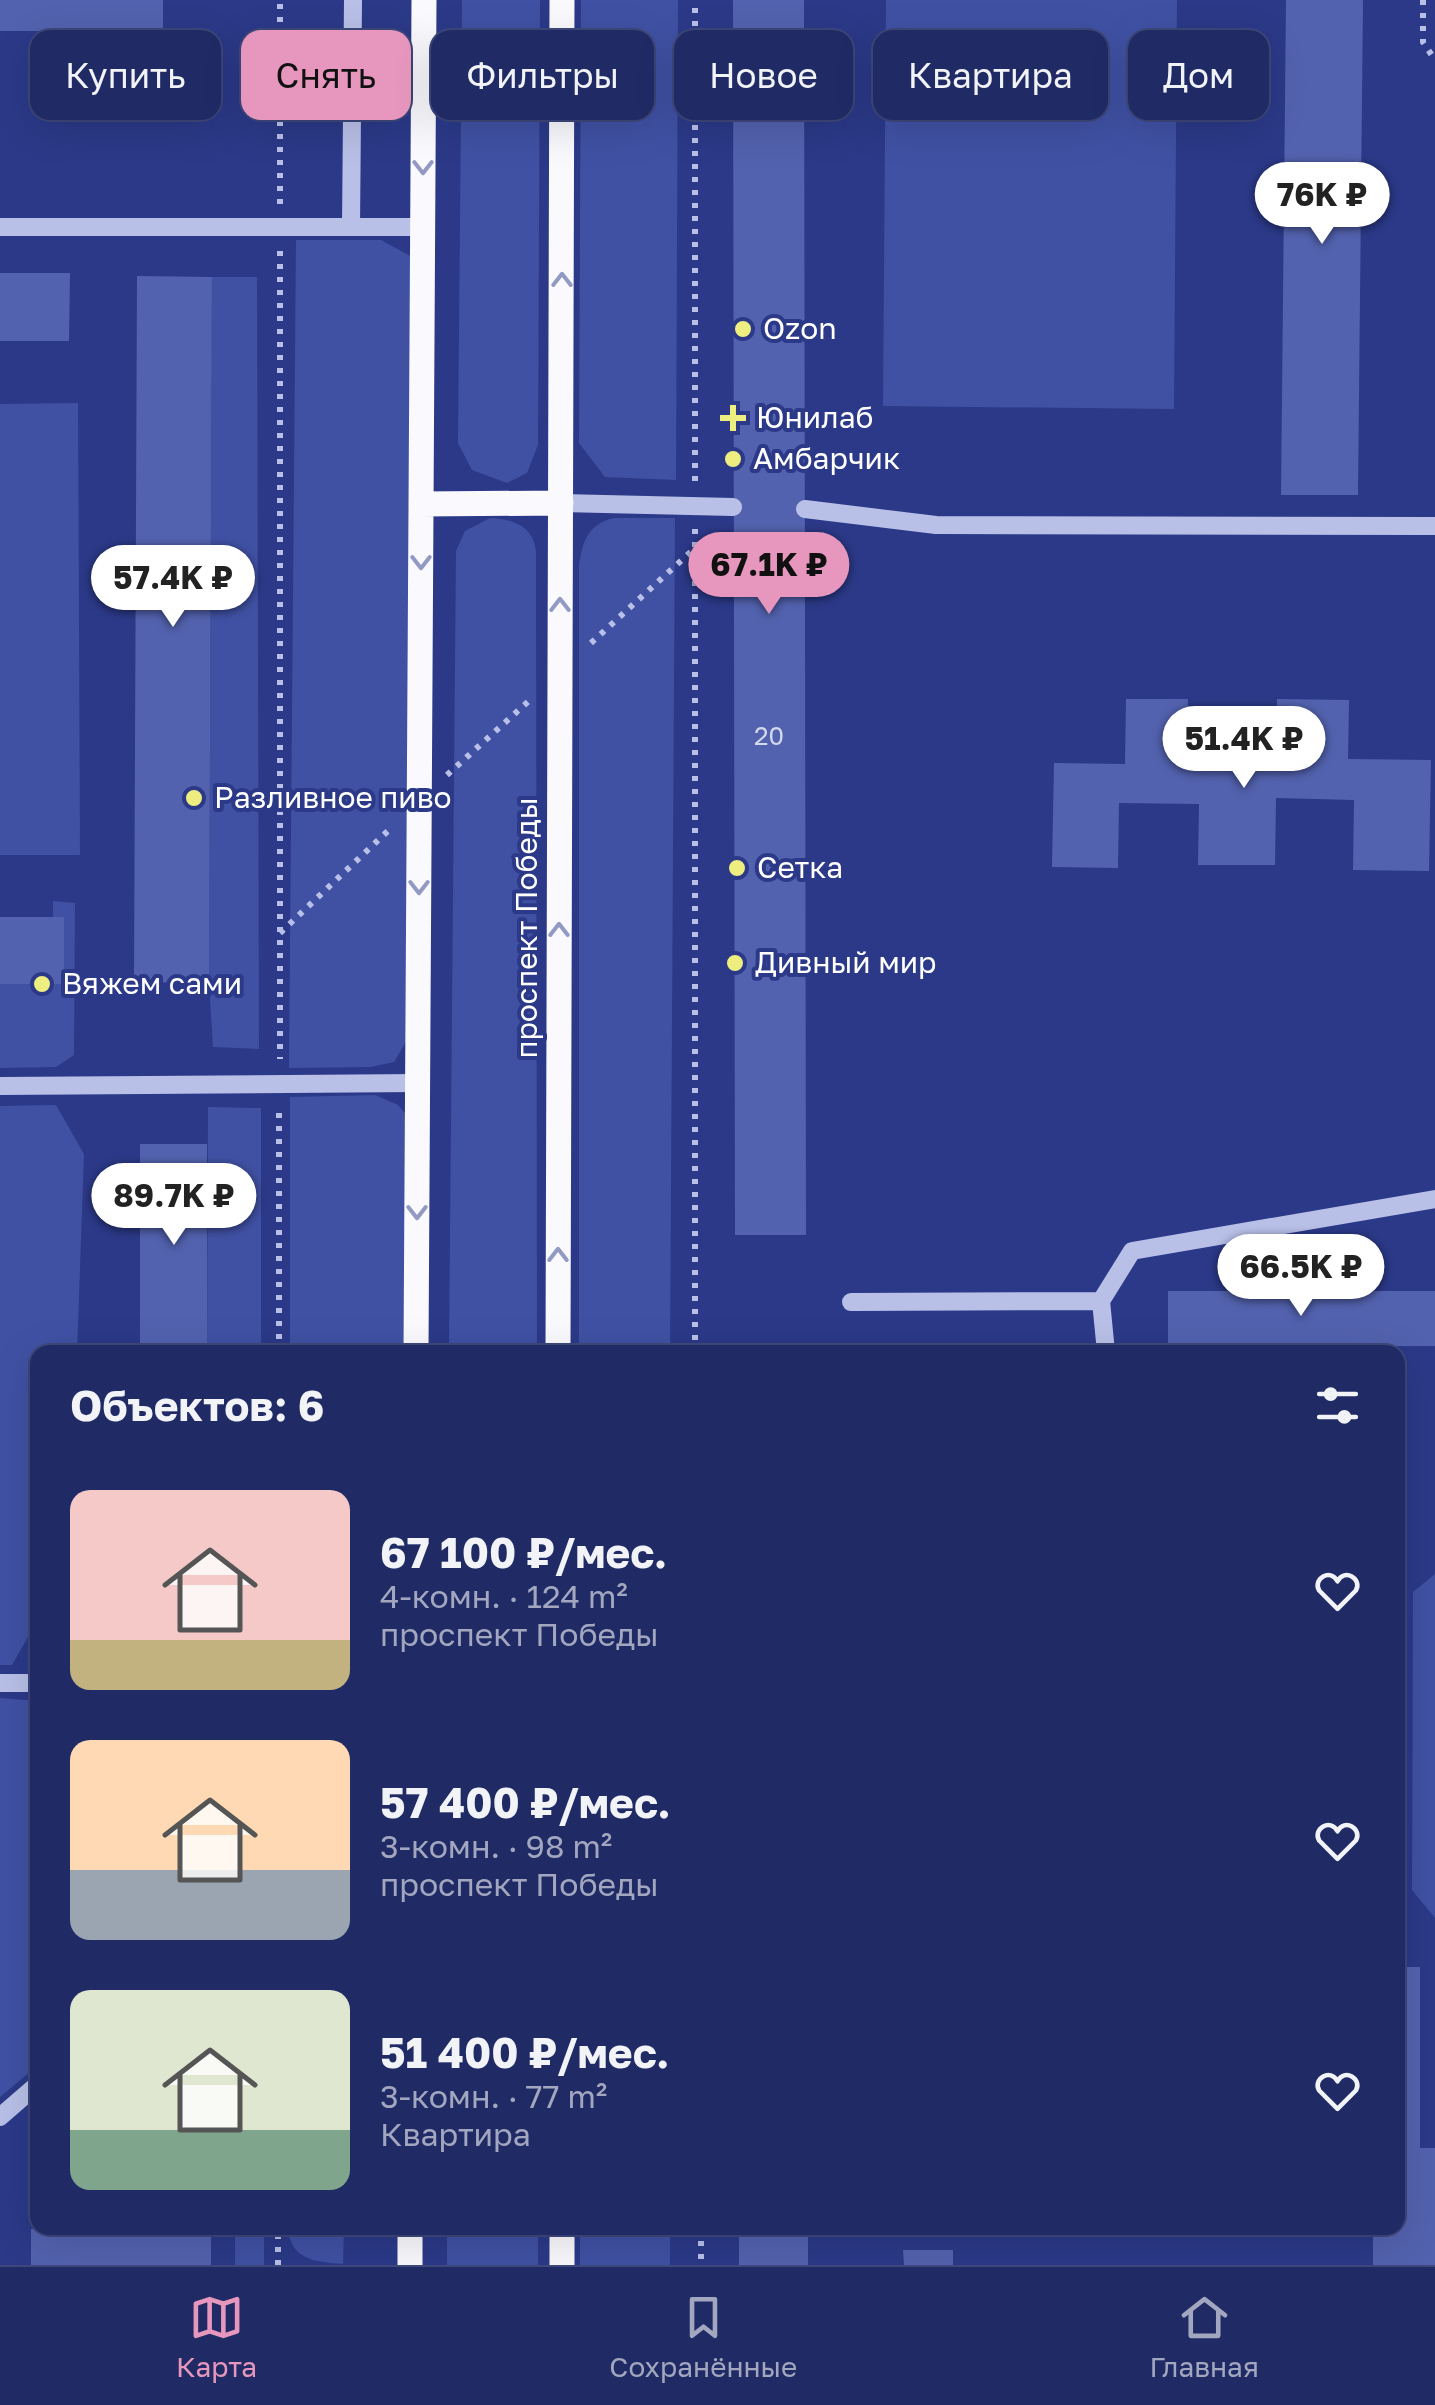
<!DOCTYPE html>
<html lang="ru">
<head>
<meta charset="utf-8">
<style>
  body { margin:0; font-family:"Golos Text",sans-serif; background:#2d376f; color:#f1f3f6; height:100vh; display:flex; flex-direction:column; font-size:38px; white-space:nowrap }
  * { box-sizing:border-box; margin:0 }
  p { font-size:32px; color:#a2a7bf }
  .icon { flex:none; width:55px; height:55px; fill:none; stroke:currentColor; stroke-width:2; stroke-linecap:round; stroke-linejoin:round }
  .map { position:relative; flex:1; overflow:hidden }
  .details { position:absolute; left:30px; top:1345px; width:1375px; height:890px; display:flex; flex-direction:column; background:#202b66; border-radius:20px; box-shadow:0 10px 40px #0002,0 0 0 2px #3d477a }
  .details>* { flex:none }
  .top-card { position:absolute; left:30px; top:30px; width:1375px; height:90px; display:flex; gap:20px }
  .price { position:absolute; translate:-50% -85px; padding:0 22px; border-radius:35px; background:#fff; color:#222; font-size:32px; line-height:65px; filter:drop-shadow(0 2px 5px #0008) }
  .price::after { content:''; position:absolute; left:50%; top:60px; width:30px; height:22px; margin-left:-15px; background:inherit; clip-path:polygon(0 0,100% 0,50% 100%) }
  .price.active { background:#e797bd; color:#111 }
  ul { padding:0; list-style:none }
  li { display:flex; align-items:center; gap:30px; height:250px; padding:0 40px }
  li span { display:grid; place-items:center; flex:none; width:280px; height:200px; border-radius:20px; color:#555 }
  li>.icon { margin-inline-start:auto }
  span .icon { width:120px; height:120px; fill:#fffc; stroke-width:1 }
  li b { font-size:42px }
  h2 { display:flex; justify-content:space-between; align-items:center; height:120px; padding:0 40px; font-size:42px }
  .chip { padding:0 35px; border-radius:20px; background:#202b66; box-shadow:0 10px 40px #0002,0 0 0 2px #3d477a; font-size:35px; line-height:90px }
  .chip.active { background:#e797bd; color:#111 }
  .tab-bar { display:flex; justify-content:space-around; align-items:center; height:140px; border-top:2px solid #3d477a; background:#202b66; font-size:28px; color:#a2a7bf }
  .tab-bar a { display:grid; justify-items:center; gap:5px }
  .tab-bar .active { color:#e797bd }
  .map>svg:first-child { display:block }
  .green { fill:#4051a4 }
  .building { fill:#5362af }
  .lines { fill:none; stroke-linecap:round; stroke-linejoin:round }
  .path { stroke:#b8c0e8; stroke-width:6; stroke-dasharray:5 8; stroke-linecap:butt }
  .minor { stroke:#b8c0e8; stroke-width:18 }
  .major { stroke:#fafafe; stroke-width:25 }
  .oneway { stroke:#929ac3 }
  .poi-dot { fill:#eeed80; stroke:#2b3988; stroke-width:4 }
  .labels { text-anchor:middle; stroke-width:8; stroke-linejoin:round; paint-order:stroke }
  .number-label { font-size:25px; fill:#d4d8eb }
  .poi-label { font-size:30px; fill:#fff; stroke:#2b3988; text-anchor:start }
  .street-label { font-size:30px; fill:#fff; stroke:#2b3988 }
</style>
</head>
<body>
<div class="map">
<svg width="1435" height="2265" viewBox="0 0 1435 2265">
  <rect width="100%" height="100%" fill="#2b3988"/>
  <path class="green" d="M462 0H540L538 445 527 473 507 483 472 470 458 443Z
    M581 0H678L676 480 605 477 579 443Z
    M886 0H1177L1174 409 883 406Z
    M296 240H381L412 257 407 1040 394 1062 371 1067 289 1068Z
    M212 277H257L259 1049 213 1047 209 983Z
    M78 403 80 855H0V404Z
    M490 518C513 519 534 526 536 552L537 1352H449L456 551 465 531Z
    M614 518H675L670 1352H579V566C582 542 588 524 614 518Z
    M53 901 75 903 74 1055 56 1067 0 1068V984H64V918L53 917Z
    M375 1095 398 1105 410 1119 407 1352H290V1097Z
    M56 1105 84 1154 77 1352H38L37 1621 12 1665H0V1106Z
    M208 1107 261 1108V1352H207Z
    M1435 1574V1918L1412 1890 1413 1592Z
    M0 1698 38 1701 37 2066 0 2097Z
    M235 2228H264V2265H235Z
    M288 2228H344L343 2264C316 2262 290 2260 288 2228Z
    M447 2228H538V2265H447Z
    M580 2228H670V2265H580Z"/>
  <path class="building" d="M0 0H163V31H0Z
    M733 0H804L806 1235H735Z
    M1286 0H1363L1358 495H1281Z
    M0 273H70L69 341H0Z
    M137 276 212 277 209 983 134 982Z
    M1126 699H1188L1186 760 1276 761 1277 699 1349 700 1348 759 1431 760 1429 871 1353 870 1354 800 1276 798 1275 865H1198L1199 804 1119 803 1118 868 1052 867 1054 763 1125 764Z
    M0 917H64V984H0Z
    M140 1144H207V1352H140Z
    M1168 1291H1435V1346L1168 1347Z
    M1398 1967H1420V2148H1435V2265H1373V2228H1398Z
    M211 2228V2265H31V2229Z
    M739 2228H808V2265H739Z
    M903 2250H953V2265H904Z"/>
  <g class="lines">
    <path class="path" d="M1423 0V42L1435 60
      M280 204V0
      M280 251V1059
      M695 481V0
      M695 529V1352
      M591 643 695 548
      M447 775 531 699
      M280 933 391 828
      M279 1352V1106
      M701 2228V2265
      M278 2265V2228"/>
    <path class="minor" d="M0 227H423
      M351 227 353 0
      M561 503 733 507
      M805 509 936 525 1435 526
      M0 1086 418 1083
      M1101 1301 1132 1251 1435 1199
      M851 1302 1101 1301 1106 1352
      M0 1683H38
      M0 2117 38 2084"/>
    <path class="major" d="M421 504 561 503
      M416 1352 424 0
      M558 1352 562 0
      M562 2228V2265
      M410 2265V2228"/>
  </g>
  <defs><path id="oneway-chevron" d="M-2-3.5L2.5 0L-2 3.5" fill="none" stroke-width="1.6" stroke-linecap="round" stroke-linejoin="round" transform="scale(2.5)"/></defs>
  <g class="oneway">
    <use href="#oneway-chevron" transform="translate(423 167) rotate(90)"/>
    <use href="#oneway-chevron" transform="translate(562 280) rotate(-90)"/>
    <use href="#oneway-chevron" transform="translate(421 562) rotate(90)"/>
    <use href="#oneway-chevron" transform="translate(560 605) rotate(-90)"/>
    <use href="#oneway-chevron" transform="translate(419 887) rotate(90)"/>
    <use href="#oneway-chevron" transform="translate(559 930) rotate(-90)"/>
    <use href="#oneway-chevron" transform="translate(417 1212) rotate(90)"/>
    <use href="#oneway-chevron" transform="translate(558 1255) rotate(-90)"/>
  </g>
  <g class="poi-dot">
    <circle cx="743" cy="329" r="10"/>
    <path d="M728 403h10v10h10v10h-10v10h-10v-10h-10v-10h10z"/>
    <circle cx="733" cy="459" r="10"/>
    <circle cx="194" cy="798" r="10"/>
    <circle cx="737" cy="868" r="10"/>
    <circle cx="735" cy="963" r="10"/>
    <circle cx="42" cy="984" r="10"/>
  </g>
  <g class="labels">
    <g class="number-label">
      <text x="769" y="745">20</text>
    </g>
    <g class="poi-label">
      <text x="763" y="339">Ozon</text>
      <text x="756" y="428">Юнилаб</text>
      <text x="753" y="469">Амбарчик</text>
      <text x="214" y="808">Разливное пиво</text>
      <text x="757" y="878">Сетка</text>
      <text x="755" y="973">Дивный мир</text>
      <text x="62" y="994">Вяжем сами</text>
    </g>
    <g class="street-label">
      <text transform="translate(527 928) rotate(-90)" y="10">проспект Победы</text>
    </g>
  </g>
</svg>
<b class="price" style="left:1322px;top:247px">76K ₽</b>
<b class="price active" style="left:769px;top:617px">67.1K ₽</b>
<b class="price" style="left:173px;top:630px">57.4K ₽</b>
<b class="price" style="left:1244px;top:791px">51.4K ₽</b>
<b class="price" style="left:174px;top:1248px">89.7K ₽</b>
<b class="price" style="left:1301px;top:1319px">66.5K ₽</b>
<div class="top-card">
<a class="chip">Купить</a>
<a class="chip active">Снять</a>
<a class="chip">Фильтры</a>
<a class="chip">Новое</a>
<a class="chip">Квартира</a>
<a class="chip">Дом</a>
</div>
<section class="details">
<h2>Объектов: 6<svg class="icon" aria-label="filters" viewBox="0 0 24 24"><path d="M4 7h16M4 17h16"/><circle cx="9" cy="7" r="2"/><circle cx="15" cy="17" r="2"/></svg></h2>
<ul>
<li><span style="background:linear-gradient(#f6c9c9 75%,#c2b280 0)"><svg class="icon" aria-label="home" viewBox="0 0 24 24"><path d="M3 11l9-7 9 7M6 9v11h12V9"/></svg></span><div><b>67 100 ₽/мес.</b><p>4-комн. · 124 m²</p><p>проспект Победы</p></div><svg class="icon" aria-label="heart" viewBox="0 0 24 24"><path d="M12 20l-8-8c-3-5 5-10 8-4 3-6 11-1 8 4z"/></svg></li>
<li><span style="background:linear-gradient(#ffd9b3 65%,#9aa5b1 0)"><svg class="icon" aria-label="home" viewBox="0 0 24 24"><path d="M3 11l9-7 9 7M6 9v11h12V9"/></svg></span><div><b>57 400 ₽/мес.</b><p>3-комн. · 98 m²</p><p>проспект Победы</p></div><svg class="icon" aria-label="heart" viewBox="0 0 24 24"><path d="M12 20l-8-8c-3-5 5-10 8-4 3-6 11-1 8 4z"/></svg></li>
<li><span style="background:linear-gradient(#dfe7d0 70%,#7fa58c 0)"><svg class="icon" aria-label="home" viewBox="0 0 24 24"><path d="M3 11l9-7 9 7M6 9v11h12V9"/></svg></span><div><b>51 400 ₽/мес.</b><p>3-комн. · 77 m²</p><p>Квартира</p></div><svg class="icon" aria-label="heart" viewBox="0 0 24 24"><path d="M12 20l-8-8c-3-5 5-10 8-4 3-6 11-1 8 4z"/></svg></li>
</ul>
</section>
</div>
<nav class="tab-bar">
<a class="active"><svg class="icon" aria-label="map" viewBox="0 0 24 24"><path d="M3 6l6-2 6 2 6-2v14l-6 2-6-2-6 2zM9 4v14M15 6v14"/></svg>Карта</a>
<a><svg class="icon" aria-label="saved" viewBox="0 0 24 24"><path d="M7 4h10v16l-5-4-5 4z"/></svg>Сохранённые</a>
<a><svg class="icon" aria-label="home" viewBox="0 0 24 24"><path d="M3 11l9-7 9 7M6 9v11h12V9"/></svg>Главная</a>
</nav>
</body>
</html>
